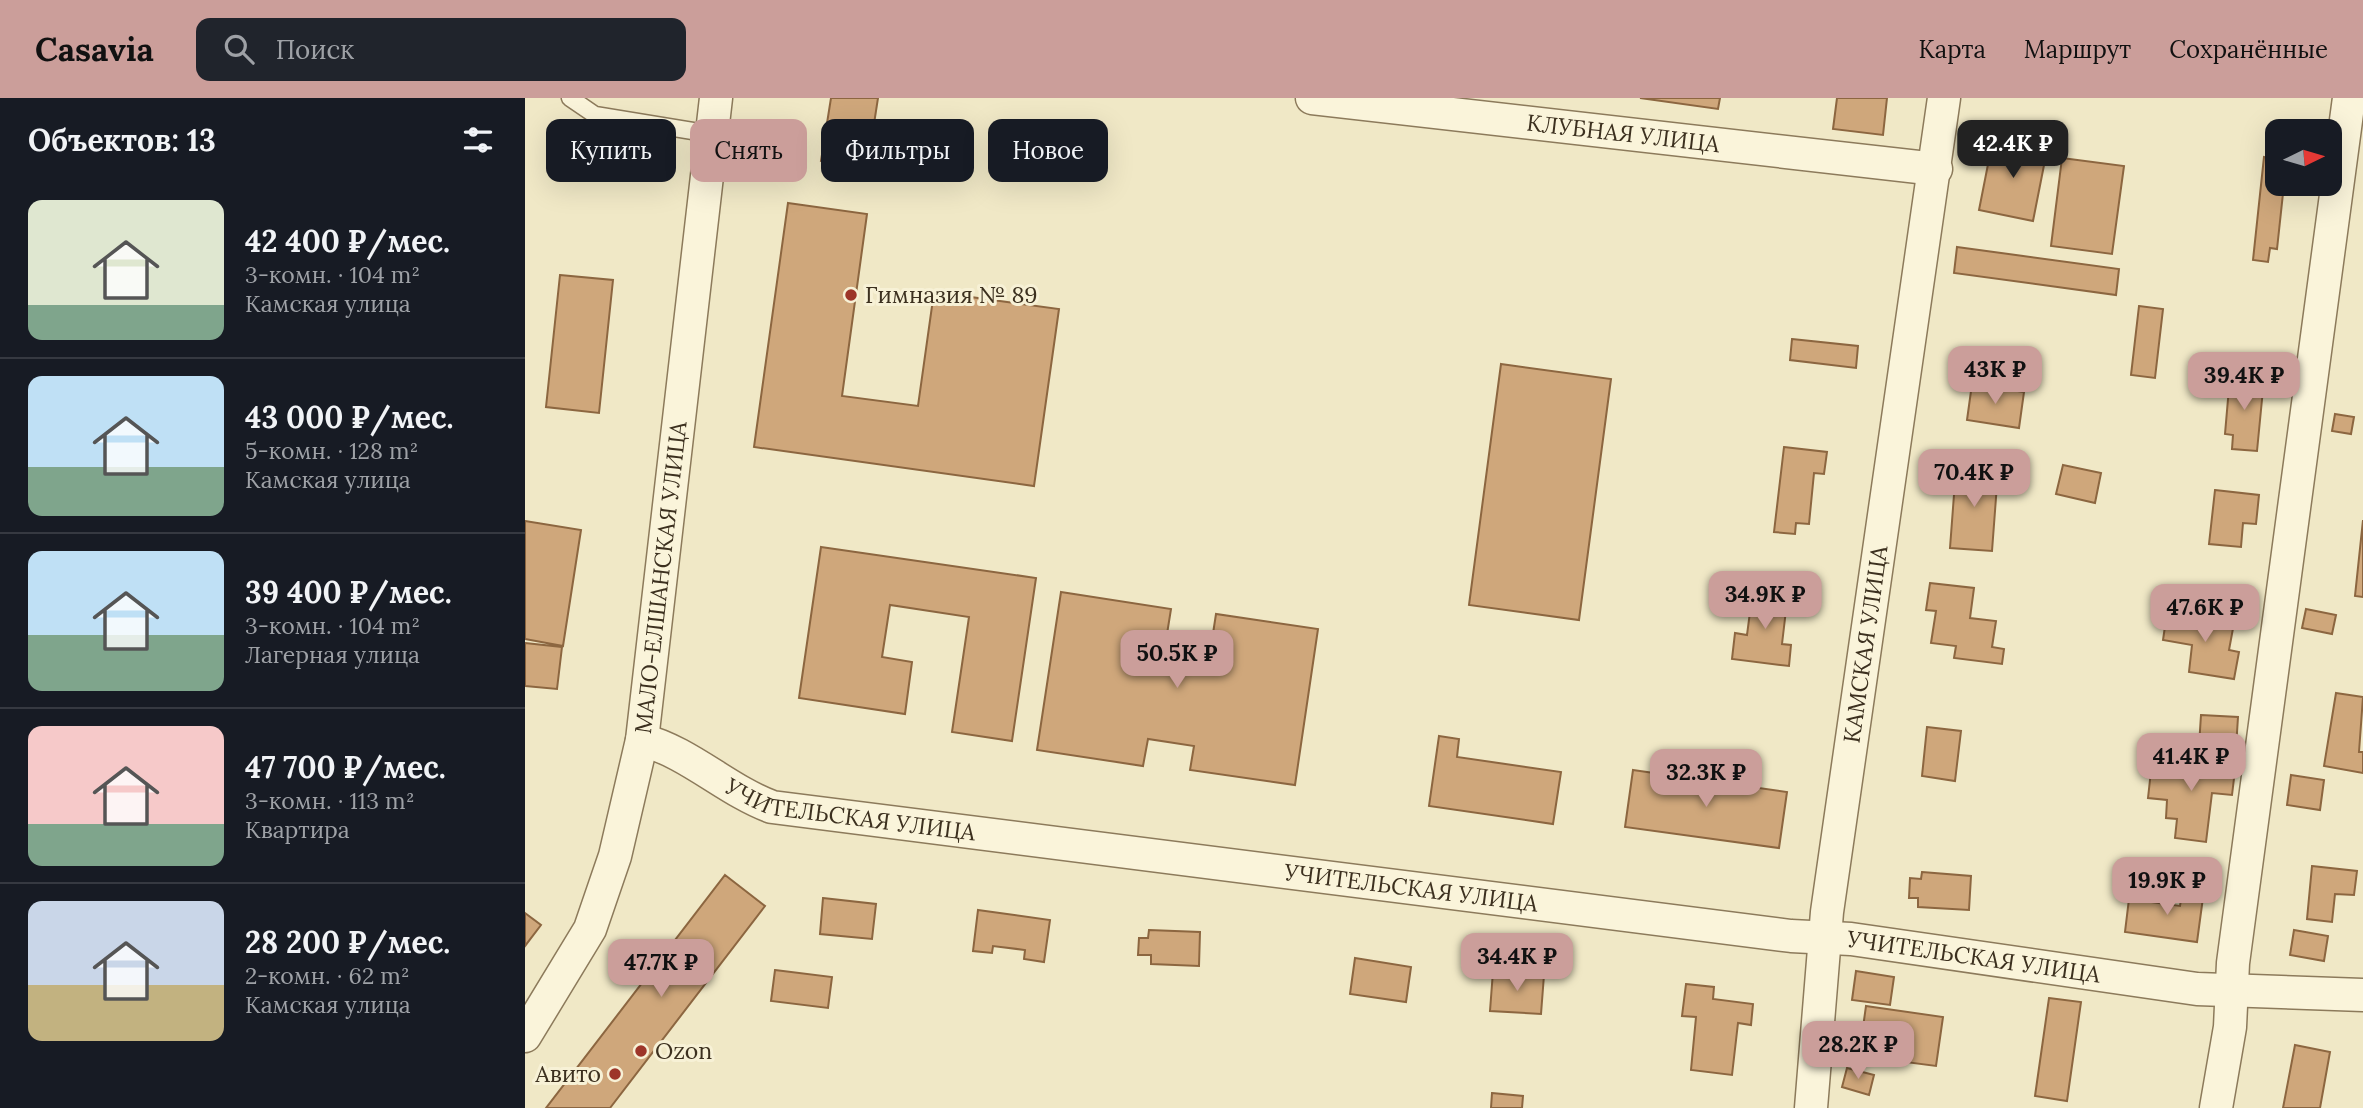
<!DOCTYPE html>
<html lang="ru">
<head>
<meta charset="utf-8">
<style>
  body { margin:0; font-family:Lora,serif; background:#20242c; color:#f1f3f6; height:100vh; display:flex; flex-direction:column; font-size:26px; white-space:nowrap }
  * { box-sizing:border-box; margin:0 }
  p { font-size:23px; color:#9ea1a6 }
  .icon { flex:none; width:38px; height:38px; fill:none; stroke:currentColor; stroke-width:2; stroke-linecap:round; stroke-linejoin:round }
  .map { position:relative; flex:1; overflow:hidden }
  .drawer { display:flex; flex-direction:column; background:#171b24; width:525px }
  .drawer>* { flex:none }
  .hud { position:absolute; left:21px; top:21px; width:665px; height:63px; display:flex; gap:14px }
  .needle { width:46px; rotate:85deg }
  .buttons { position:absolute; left:1740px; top:21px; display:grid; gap:14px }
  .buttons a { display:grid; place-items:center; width:77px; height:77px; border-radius:14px; background:#171b24; box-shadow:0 7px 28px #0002; font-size:35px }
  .price { position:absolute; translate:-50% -60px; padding:0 16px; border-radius:14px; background:#cb9e9a; color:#111; font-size:23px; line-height:46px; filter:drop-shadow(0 2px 4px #0008) }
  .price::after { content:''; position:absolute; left:50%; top:42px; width:21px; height:16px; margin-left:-10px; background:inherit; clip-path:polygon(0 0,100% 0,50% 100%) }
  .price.active { background:#222; color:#fff }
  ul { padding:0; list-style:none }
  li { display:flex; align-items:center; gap:21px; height:175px; padding:0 28px }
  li+li { border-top:2px solid #363941 }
  li span { display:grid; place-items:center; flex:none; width:196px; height:140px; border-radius:14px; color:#555 }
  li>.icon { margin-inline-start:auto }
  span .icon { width:84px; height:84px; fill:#fffc; stroke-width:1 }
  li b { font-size:30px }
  h2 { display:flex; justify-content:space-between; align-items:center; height:84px; padding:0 28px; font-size:30px }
  .chip { padding:0 24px; border-radius:14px; background:#171b24; box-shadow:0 7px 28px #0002; font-size:24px; line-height:63px }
  .chip.active { background:#cb9e9a; color:#111 }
  header { display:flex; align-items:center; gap:42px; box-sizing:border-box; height:98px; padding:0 35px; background:#cb9e9a; color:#111 }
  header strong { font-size:33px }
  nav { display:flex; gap:38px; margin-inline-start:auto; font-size:24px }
  .search { width:490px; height:63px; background:#20242c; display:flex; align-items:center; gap:18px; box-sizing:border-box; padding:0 24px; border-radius:14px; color:#9ea1a6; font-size:26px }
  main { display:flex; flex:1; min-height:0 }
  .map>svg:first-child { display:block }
  .building { fill:#cfa77b; stroke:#8c6640; stroke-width:2 }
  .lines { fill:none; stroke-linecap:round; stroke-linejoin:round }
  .service-casing { stroke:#8c7a5b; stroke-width:19 }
  .minor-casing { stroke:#8c7a5b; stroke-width:35 }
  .service { stroke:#faf4da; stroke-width:16 }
  .minor { stroke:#faf4da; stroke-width:32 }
  .poi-dot { fill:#9d3529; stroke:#f7f1d6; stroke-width:2.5 }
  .labels { text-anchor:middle; stroke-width:6; stroke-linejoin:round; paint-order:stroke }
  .street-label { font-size:23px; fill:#3c301f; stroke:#f7f1d6 }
  .poi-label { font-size:23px; fill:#3c301f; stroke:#f7f1d6; text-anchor:start }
</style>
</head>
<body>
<header>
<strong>Casavia</strong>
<div class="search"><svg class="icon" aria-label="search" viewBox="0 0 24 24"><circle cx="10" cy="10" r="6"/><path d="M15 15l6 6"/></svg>Поиск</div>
<nav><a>Карта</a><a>Маршрут</a><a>Сохранённые</a></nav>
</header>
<main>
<section class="drawer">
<h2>Объектов: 13<svg class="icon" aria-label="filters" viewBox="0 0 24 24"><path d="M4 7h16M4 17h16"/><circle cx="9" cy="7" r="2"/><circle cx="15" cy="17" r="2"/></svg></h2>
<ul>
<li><span style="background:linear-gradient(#dfe7d0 75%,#7fa58c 0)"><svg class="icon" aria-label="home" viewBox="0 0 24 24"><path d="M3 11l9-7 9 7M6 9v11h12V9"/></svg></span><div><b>42 400 ₽/мес.</b><p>3-комн. · 104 m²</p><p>Камская улица</p></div></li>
<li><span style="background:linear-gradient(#bfe0f5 65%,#7fa58c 0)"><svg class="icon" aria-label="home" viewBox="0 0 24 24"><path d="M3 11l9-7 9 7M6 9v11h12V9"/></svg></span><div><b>43 000 ₽/мес.</b><p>5-комн. · 128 m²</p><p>Камская улица</p></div></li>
<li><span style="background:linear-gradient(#bfe0f5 60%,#7fa58c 0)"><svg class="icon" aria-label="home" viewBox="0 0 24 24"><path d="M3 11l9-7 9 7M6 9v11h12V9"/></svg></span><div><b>39 400 ₽/мес.</b><p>3-комн. · 104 m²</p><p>Лагерная улица</p></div></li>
<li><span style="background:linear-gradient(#f6c9c9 70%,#7fa58c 0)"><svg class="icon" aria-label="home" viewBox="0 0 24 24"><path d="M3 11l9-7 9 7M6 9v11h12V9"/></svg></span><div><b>47 700 ₽/мес.</b><p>3-комн. · 113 m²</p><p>Квартира</p></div></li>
<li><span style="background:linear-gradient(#c9d6e8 60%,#c2b280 0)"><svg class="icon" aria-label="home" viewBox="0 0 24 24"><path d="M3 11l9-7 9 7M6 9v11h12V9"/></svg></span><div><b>28 200 ₽/мес.</b><p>2-комн. · 62 m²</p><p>Камская улица</p></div></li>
</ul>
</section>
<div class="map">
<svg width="1838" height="1010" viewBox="0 0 1838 1010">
  <rect width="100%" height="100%" fill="#f0e8c6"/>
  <path class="building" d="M306 0H353L342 71 296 63Z
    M1115 0H1195L1193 11Z
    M1312 0H1362L1358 37 1308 31Z
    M1468 41 1522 52 1508 123 1454 112Z
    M1739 59 1752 61V86H1759L1752 151 1745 150 1743 164 1728 162Z
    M1537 60 1599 68 1587 156 1526 148Z
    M263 105 342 116 317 298 393 308 409 194 534 211 509 388 229 349Z
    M1432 149 1594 171 1591 197 1429 175Z
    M35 177 88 182 74 315 21 309Z
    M1614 208 1638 211 1630 280 1606 277Z
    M1267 241 1333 248 1331 270 1265 262Z
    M1464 259 1514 265 1512 283 1462 277Z
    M976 266 1086 281 1054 522 944 507Z
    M1705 278 1739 281 1732 353 1707 351 1708 337 1700 336Z
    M1447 286 1499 294 1494 330 1442 322Z
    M1810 316 1829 319 1826 336 1807 333Z
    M1259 349 1302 354 1299 376 1289 375 1284 426 1271 425 1270 436 1249 434Z
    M1538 367 1576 375 1570 405 1531 396Z
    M1431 370 1473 373 1467 453 1425 450Z
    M1690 392 1734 397 1731 426 1718 425 1716 449 1684 446Z
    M1838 422V499L1830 498Z
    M0 423 56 432 38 548 0 541Z
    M296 449 511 480 487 643 427 634 444 519 365 507 357 559 387 564 380 616 274 600Z
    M1405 485 1449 490 1445 520 1471 523 1467 549 1479 551 1477 566 1429 560 1431 548 1406 545 1411 513 1401 512Z
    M1228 491 1263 495 1257 546 1266 547 1264 568 1207 561 1210 535 1222 537Z
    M536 494 646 511 638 561 683 568 691 516 793 531 770 687 665 672 669 648 623 641 618 668 512 652Z
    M1781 511 1811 517 1807 536 1777 530Z
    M1642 515 1709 525 1704 552 1714 554 1709 581 1664 574 1667 547 1638 542Z
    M0 545 37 549 32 591 0 588Z
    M1811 595 1838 599 1834 654H1838V675L1799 668Z
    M1676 617 1713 619 1711 650 1674 648Z
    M1402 629 1436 633 1430 683 1397 678Z
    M914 638 934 641 932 659 1036 674 1028 726 904 708Z
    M1680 660 1711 664 1707 697 1687 695 1681 744 1650 740 1652 721 1641 720 1642 702 1623 700 1627 664 1679 670Z
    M1108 672 1262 694 1254 750 1100 729Z
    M1766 677 1799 682 1795 712 1762 707Z
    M1787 768 1832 773 1829 797 1810 796 1807 824 1782 821Z
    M1397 774 1446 778 1444 812 1393 809V800H1384L1385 780 1396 781Z
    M200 777 240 808 85 1010H21Z
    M1658 789 1679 792 1672 844 1600 834 1604 801 1655 808Z
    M298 800 351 806 347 841 295 836Z
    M453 812 525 822 519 864 499 861 500 852 468 848 467 855 448 853Z
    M0 815 16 827 0 848Z
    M624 832 675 834 674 868 626 866V857H613L614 840H623Z
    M1769 832 1803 838 1799 863 1765 857Z
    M830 860 886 869 881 904 825 896Z
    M250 872 307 879 303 910 246 903Z
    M968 873 1019 877 1016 916 965 913Z
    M1331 873 1369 879 1365 907 1327 902Z
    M1161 886 1189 889 1188 901 1228 906 1226 927 1213 925 1207 977 1166 972 1171 919 1157 918Z
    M1524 900 1556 904 1542 1003 1510 998Z
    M1341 908 1418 919 1411 968 1334 958Z
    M1770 947 1805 954 1795 1010H1758Z
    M1322 970 1349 977 1344 997 1317 989Z
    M967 995 998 998 997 1010H966Z"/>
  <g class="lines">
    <g class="service-casing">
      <path id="service" d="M45 0 70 17 186 36"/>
    </g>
    <g class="minor-casing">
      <g id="minor">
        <path id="s1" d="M787 0 1411 71"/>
        <path id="s2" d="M117 642C164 654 201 692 247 709L1266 838 1326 841 1672 891 1838 897"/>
        <path id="s3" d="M0 938 65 831 90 758 117 642 191 0"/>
        <path id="s4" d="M1286 1010 1302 814 1419 0"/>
        <path d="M1691 1010 1705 929 1708 865 1824 0"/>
      </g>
    </g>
    <use href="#service" class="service"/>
    <use href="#minor" class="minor"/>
  </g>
  <g class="poi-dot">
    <circle cx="326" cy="197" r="7"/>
    <circle cx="116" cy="953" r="7"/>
    <circle cx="90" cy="976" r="7"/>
  </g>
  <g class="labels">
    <g class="street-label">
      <text dy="8" stroke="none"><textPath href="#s1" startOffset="313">КЛУБНАЯ УЛИЦА</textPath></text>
      <text dy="8" stroke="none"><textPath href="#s3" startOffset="485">МАЛО-ЕЛШАНСКАЯ УЛИЦА</textPath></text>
      <text dy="8" stroke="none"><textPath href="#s4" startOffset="467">КАМСКАЯ УЛИЦА</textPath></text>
      <text dy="8" stroke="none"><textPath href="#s2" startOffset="224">УЧИТЕЛЬСКАЯ УЛИЦА</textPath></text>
      <text dy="8" stroke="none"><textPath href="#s2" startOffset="791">УЧИТЕЛЬСКАЯ УЛИЦА</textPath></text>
      <text dy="8" stroke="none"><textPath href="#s2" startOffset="1358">УЧИТЕЛЬСКАЯ УЛИЦА</textPath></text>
    </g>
    <g class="poi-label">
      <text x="340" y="205">Гимназия № 89</text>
      <text x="130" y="961">Ozon</text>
      <text x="76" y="984" text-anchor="end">Авито</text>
    </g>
  </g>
</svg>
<div class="buttons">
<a><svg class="needle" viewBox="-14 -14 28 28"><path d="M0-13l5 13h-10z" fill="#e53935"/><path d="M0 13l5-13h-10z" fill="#9ea1a6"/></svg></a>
</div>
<b class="price active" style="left:1488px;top:82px">42.4K ₽</b>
<b class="price" style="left:1470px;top:308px">43K ₽</b>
<b class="price" style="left:1719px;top:314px">39.4K ₽</b>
<b class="price" style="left:1449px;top:411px">70.4K ₽</b>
<b class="price" style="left:1240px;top:533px">34.9K ₽</b>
<b class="price" style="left:1680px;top:546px">47.6K ₽</b>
<b class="price" style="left:652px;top:592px">50.5K ₽</b>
<b class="price" style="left:1666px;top:695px">41.4K ₽</b>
<b class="price" style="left:1181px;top:711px">32.3K ₽</b>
<b class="price" style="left:1642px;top:819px">19.9K ₽</b>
<b class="price" style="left:992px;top:895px">34.4K ₽</b>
<b class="price" style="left:136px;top:901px">47.7K ₽</b>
<b class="price" style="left:1333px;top:983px">28.2K ₽</b>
<div class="hud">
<a class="chip">Купить</a>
<a class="chip active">Снять</a>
<a class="chip">Фильтры</a>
<a class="chip">Новое</a>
</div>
</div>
</main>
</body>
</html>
